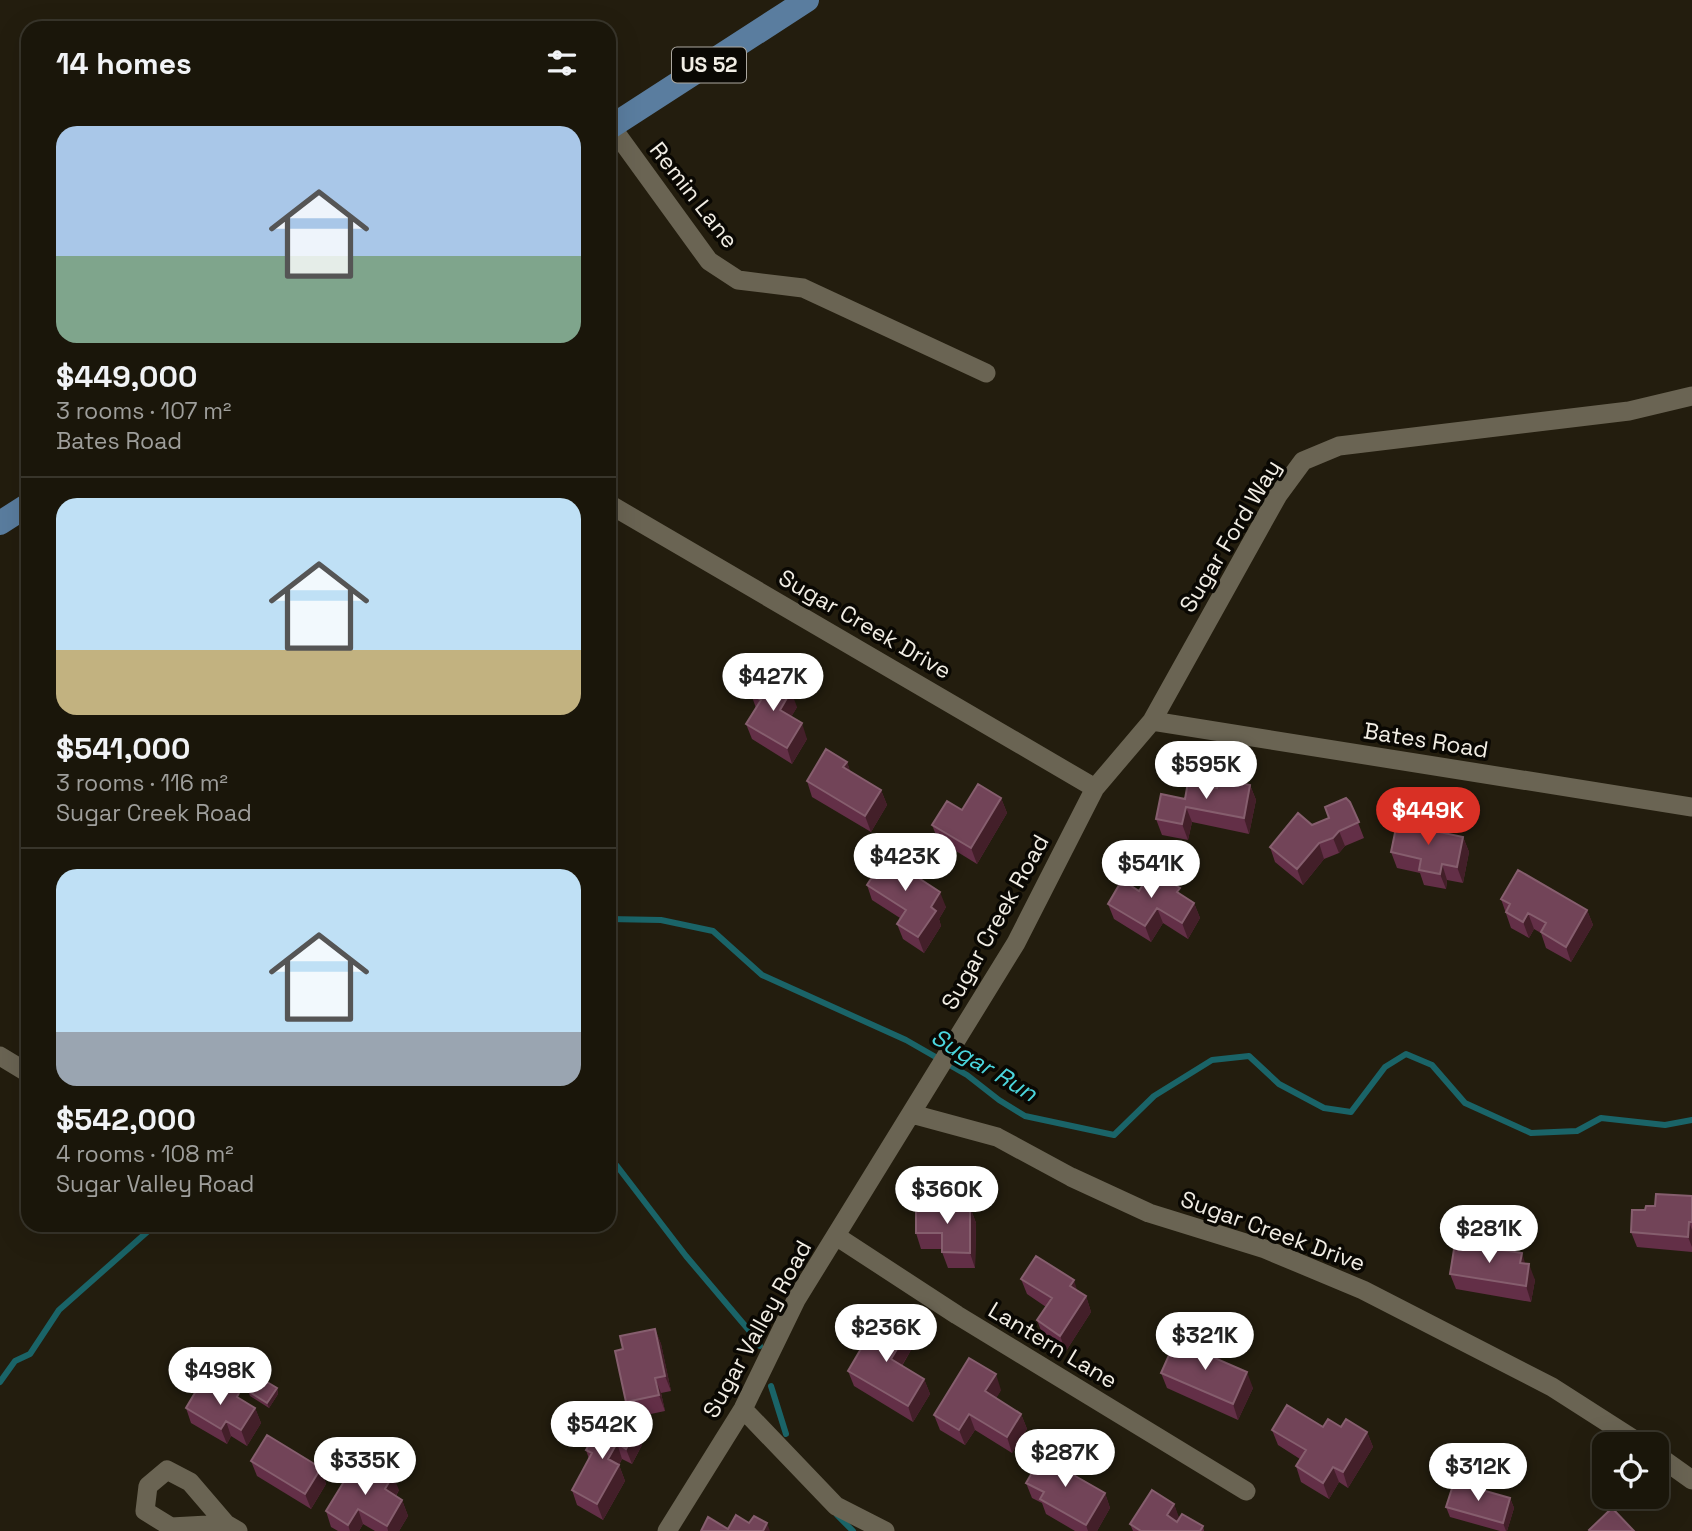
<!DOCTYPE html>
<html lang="en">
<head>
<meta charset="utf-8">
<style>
  body { margin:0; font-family:"Space Grotesk",sans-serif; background:#272318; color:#f1f3f6; height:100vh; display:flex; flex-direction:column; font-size:26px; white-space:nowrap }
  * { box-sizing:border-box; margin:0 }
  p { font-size:23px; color:#9f9f9c }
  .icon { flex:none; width:38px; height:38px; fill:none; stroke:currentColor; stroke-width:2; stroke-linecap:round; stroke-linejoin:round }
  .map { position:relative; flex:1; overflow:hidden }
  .sheet { position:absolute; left:21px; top:21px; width:595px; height:1211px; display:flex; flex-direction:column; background:#1a160a; border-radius:21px; box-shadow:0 7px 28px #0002,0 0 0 2px #38352b }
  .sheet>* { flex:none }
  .buttons { position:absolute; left:1592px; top:1432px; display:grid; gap:14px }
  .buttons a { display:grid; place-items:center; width:77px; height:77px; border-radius:14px; background:#1a160a; box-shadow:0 7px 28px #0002,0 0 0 2px #38352b; font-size:35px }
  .price { position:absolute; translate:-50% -60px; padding:0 16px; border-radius:24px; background:#fff; color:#222; font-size:23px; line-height:46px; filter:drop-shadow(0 2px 4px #0008) }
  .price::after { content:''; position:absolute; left:50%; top:42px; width:21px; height:16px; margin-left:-10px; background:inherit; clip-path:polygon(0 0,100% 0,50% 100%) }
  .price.current { background:#d93025; color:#fff }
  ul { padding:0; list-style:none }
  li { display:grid; align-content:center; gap:14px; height:371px; padding:0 35px }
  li+li { border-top:2px solid #38352b }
  li span { display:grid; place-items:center; height:217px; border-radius:21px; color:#555 }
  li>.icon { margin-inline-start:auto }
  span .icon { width:126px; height:126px; fill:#fffc; stroke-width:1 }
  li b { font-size:30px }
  h2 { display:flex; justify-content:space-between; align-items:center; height:84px; padding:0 35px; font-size:30px }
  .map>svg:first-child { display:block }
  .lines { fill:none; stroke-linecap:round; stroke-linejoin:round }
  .stream { stroke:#1a6468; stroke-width:6 }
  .minor { stroke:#6a6453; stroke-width:19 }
  .major { stroke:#5a7d9f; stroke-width:24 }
  .wall { fill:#632f47 }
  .shaded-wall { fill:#431f29 }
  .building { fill:#724458; stroke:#865e6e; stroke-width:2 }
  .labels { text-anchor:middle; stroke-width:7; stroke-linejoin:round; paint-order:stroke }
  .shield { fill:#0a0803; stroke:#aca8a0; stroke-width:2 }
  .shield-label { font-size:21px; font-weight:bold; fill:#f1ede4 }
  .street-label { font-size:23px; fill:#f1ede4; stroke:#0a0803 }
  .water-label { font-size:24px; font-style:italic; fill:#4bd6de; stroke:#0a0803 }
</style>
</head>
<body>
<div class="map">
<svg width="1692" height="1531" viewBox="0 0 1692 1531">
  <rect width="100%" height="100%" fill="#231d0e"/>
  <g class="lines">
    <path class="stream" d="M609 919 661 920 713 931 762 975 906 1040 967 1075 999 1100 1025 1116 1114 1135 1154 1096 1212 1060 1249 1056 1279 1084 1324 1108 1351 1112 1385 1067 1406 1054 1432 1065 1465 1103 1531 1133 1577 1131 1601 1118 1665 1125 1692 1120
      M609 1160 617 1166 686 1256 758 1341 760 1346
      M0 1382 15 1361 30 1354 59 1310 155 1225
      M771 1386 786 1434
      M837 1515 853 1531"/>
    <path class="minor" d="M611 126 709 261 738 280 803 288 986 373
      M609 504 1095 788
      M1152 721 1692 807
      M0 1056 28 1073
      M912 1114 997 1137 1071 1177 1149 1213 1265 1249 1363 1290 1552 1387 1641 1444
      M836 1236 957 1315 1246 1491
      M743 1409 836 1506 885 1531
      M1657 1455 1692 1480
      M226 1524 171 1527 145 1511 148 1486 167 1470 190 1482 226 1524 238 1531
      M667 1531 743 1409 796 1300 1016 943 1095 788 1152 721 1278 495 1303 461 1339 446 1629 411 1692 396"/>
    <path class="major" d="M609 128 807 0
      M0 523 28 505"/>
  </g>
  <path class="wall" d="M751 694 797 707 791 717 807 739 792 764 752 739 746 724 756 708Z
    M847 762 850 771 881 790 887 805 871 832 812 797 807 781Z
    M1250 785 1256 800 1249 834 1192 822 1188 840 1162 835 1156 819 1217 788Z
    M1001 798 1007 813 977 864 938 840 932 825 962 810Z
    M1350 802 1364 838 1345 846 1339 853 1324 859 1303 885 1275 862 1270 847 1312 825 1329 818Z
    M1463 837 1469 852 1463 883 1447 880 1446 889 1424 885 1420 873 1397 868 1391 852Z
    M915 876 946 907 939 919 941 926 924 953 903 939 897 924 900 918 872 900 867 885Z
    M1139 891 1182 895 1194 903 1200 918 1188 939 1163 923 1151 942 1114 919 1108 904Z
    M1501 899 1587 910 1593 925 1571 962 1546 948 1541 933 1534 929 1529 938 1511 928Z
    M1692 1196V1252L1637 1247 1631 1232 1645 1210 1655 1206Z
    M970 1207 976 1223 975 1268H948L942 1252V1249H921L916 1233Z
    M1525 1263 1535 1280 1531 1302 1456 1289 1450 1274Z
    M1021 1279 1078 1291 1086 1296 1091 1312 1066 1351 1043 1336 1037 1320 1046 1307 1027 1294Z
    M655 1329 661 1344 671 1391 661 1393 665 1411 632 1418 626 1402 623 1349Z
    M906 1334 911 1350 902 1366 924 1379 930 1394 913 1422 854 1386 848 1371Z
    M1194 1356 1221 1361 1253 1388 1238 1420 1167 1388 1161 1373Z
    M277 1388 278 1394 269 1408 250 1396 248 1391Z
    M1001 1390 996 1398 1021 1414 1027 1429 1012 1453 975 1430 965 1445 940 1430 934 1415Z
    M224 1395 241 1399 255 1408 261 1423 247 1446 231 1436 227 1444 191 1423 186 1408Z
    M1323 1427H1341L1367 1432 1373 1447 1348 1488 1339 1482 1329 1499 1301 1482 1296 1466 1300 1459 1278 1445 1272 1430Z
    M609 1435 642 1445 632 1464 622 1459 619 1465 625 1481 603 1520 577 1505 572 1490 589 1459 586 1450Z
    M251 1461 321 1468 326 1484 311 1509 257 1476Z
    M1068 1471 1105 1493 1110 1508 1097 1531H1075L1046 1514 1042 1503 1032 1498 1026 1483Z
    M367 1479 399 1490 396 1496 402 1500 408 1516 399 1531H375L363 1524 359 1531H338L331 1527 326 1511Z
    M1510 1498 1514 1508 1507 1531H1500L1450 1517 1446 1507Z
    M1174 1504 1179 1519 1203 1526 1204 1531H1133L1130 1524Z"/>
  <path class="shaded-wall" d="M791 691 797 707 786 726 780 710Z
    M802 723 807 739 792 764 787 748Z
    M847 762 852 777 843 767Z
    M1250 785 1256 800 1249 834 1244 818Z
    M881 790 887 805 871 832 865 816Z
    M1001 798 1007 813 977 864 971 848Z
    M1186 807 1192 822 1188 840 1182 824Z
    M1339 831 1345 846 1339 853 1333 838Z
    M1463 837 1469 852 1463 883 1457 867Z
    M1319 843 1324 859 1303 885 1297 869Z
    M1442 864 1447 880 1446 889 1440 874Z
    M912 866 917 881 908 871Z
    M940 892 946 907 939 919 941 926 924 953 918 937 931 907Z
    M1194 903 1200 918 1188 939 1182 923Z
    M1157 908 1163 923 1151 942 1145 926Z
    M1587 910 1593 925 1571 962 1566 947Z
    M1528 913 1534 929 1529 938 1523 922Z
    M970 1207 976 1223 975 1268 970 1253Z
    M1689 1222 1692 1230V1247L1688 1237Z
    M1522 1253 1527 1269 1520 1263Z
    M1529 1264 1535 1280 1531 1302 1526 1286Z
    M1074 1280 1079 1296 1070 1286Z
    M1086 1296 1091 1312 1066 1351 1060 1336Z
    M655 1329 661 1344 671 1391 665 1376Z
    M906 1334 911 1350 896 1375 891 1359Z
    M1215 1345 1221 1360 1210 1356Z
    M1247 1372 1253 1388 1238 1420 1233 1404Z
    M996 1374 1001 1390 991 1407 985 1391Z
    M655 1378 661 1393 665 1411 659 1395Z
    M924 1379 930 1394 913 1422 908 1406Z
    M277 1388 278 1394 269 1408 267 1403Z
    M255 1408 261 1423 247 1446 241 1430Z
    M969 1414 975 1430 965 1445 959 1430Z
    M1021 1414 1027 1429 1012 1453 1007 1437Z
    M226 1421 231 1436 227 1444 221 1429Z
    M637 1430 642 1445 632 1464 626 1449Z
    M1367 1432 1373 1447 1348 1488 1343 1472Z
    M617 1443 622 1459 613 1474 608 1459Z
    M619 1465 625 1481 603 1520 597 1504Z
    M1333 1467 1339 1482 1329 1499 1323 1483Z
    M321 1468 326 1484 311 1509 305 1494Z
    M393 1475 399 1490 390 1505 385 1489Z
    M1105 1493 1110 1508 1097 1531H1088L1086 1525Z
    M1510 1498 1514 1508 1507 1531H1506L1503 1523Z
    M402 1500 408 1516 399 1531H388L387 1526Z
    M1174 1504 1180 1520 1173 1531 1167 1515Z
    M358 1509 363 1524 359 1531H350L348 1525Z
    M767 1523 770 1531H763Z"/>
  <path class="building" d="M763 674 791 691 780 710 802 723 787 748 746 724 761 700 751 694Z
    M826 749 847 762 843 767 881 790 865 816 807 781Z
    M1219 779 1250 785 1244 818 1186 807 1182 824 1156 819 1161 794 1185 799 1188 782 1217 788Z
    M978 784 1001 798 971 848 932 825 947 801 962 810Z
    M1346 798 1350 802 1359 822 1339 831 1333 838 1319 843 1297 869 1270 847 1298 813 1312 825 1329 818 1325 807Z
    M1397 823 1463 837 1457 867 1442 864 1440 874 1419 870 1421 859 1391 852Z
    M889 851 912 866 908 871 940 892 931 907 936 911 918 937 897 924 906 910 867 885Z
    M1518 870 1587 910 1566 947 1541 932 1546 923 1528 913 1523 922 1506 912 1510 904 1501 899Z
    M1151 871 1180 888 1177 892 1194 903 1182 923 1157 908 1145 926 1108 904 1122 880 1139 891Z
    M1656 1194 1692 1196V1222H1689L1688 1237 1631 1232 1632 1210H1645L1646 1206H1655Z
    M916 1207H970V1253L942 1252V1233H916Z
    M1455 1243 1522 1253 1520 1263 1529 1264 1526 1286 1450 1274Z
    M1036 1256 1074 1280 1070 1286 1086 1296 1060 1336 1037 1320 1052 1298 1021 1279Z
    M879 1318 906 1334 891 1359 924 1379 908 1406 848 1371Z
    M655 1329 665 1376 655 1378 659 1395 626 1402 615 1351 623 1349 620 1336Z
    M1202 1339 1215 1345 1210 1356 1247 1372 1233 1404 1161 1373 1173 1346 1194 1356Z
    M969 1358 996 1374 985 1391 1021 1414 1007 1437 969 1414 959 1430 934 1415Z
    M257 1376 277 1388 267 1403 248 1391Z
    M202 1381 224 1395 229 1387 239 1393 237 1397 255 1408 241 1430 226 1421 221 1429 186 1408Z
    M1287 1405 1323 1427 1328 1419 1341 1427 1346 1419 1367 1432 1343 1472 1333 1467 1323 1483 1296 1466 1306 1450 1272 1430Z
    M618 1419 637 1430 626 1449 617 1443 608 1459 619 1465 597 1504 572 1490 592 1453 586 1450 598 1428 609 1435Z
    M267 1435 321 1468 305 1494 251 1461Z
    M1044 1452 1066 1465 1063 1469 1105 1493 1086 1525 1040 1499 1044 1492 1026 1483Z
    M376 1464 393 1475 385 1489 402 1500 387 1526 358 1509 348 1525 326 1511 351 1470 367 1479Z
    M1454 1482 1510 1498 1503 1523 1446 1507Z
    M1152 1490 1174 1504 1167 1515 1177 1522 1182 1514 1203 1526 1200 1531H1141L1130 1524Z
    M1612 1508 1634 1531H1590L1589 1530Z
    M736 1515 749 1523 754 1516 767 1523 763 1531H701L708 1517 728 1529Z"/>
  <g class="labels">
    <rect class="shield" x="672" y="47.5" width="74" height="35" rx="5"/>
    <g class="shield-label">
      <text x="709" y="72">US 52</text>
    </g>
    <g class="street-label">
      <text transform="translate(694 195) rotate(52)" y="8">Remin Lane</text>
      <text transform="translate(1230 536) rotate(-59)" y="8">Sugar Ford Way</text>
      <text transform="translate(865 624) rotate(30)" y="8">Sugar Creek Drive</text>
      <text transform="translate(1426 740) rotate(9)" y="8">Bates Road</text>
      <text transform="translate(995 922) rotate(-61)" y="8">Sugar Creek Road</text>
      <text transform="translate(1273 1231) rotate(20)" y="8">Sugar Creek Drive</text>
      <text transform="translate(757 1329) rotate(-61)" y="8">Sugar Valley Road</text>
      <text transform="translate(1053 1345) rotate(31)" y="8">Lantern Lane</text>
    </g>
    <g class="water-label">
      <text transform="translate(984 1065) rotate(31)" y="8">Sugar Run</text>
    </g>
  </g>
</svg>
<div class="buttons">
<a><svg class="icon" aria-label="locate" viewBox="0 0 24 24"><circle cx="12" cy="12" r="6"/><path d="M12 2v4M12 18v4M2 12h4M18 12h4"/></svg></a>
</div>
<b class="price" style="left:773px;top:713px">$427K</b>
<b class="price" style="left:1206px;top:801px">$595K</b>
<b class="price current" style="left:1428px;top:847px">$449K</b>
<b class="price" style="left:905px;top:893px">$423K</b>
<b class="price" style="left:1151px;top:900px">$541K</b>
<b class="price" style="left:947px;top:1226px">$360K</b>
<b class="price" style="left:1489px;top:1265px">$281K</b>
<b class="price" style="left:886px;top:1364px">$236K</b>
<b class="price" style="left:1205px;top:1372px">$321K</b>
<b class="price" style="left:220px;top:1407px">$498K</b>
<b class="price" style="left:602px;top:1461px">$542K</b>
<b class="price" style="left:1065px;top:1489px">$287K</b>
<b class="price" style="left:365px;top:1497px">$335K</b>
<b class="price" style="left:1478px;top:1503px">$312K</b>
<section class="sheet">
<h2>14 homes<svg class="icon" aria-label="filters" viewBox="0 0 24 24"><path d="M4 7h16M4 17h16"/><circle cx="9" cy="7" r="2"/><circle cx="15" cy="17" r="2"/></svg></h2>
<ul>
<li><span style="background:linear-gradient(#a9c7e8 60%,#7fa58c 0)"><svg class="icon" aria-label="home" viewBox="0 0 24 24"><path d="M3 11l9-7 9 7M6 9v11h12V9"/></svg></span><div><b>$449,000</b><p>3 rooms · 107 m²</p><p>Bates Road</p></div></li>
<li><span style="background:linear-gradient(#bfe0f5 70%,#c2b280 0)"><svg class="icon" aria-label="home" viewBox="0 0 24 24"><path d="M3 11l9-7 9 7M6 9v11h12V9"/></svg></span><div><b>$541,000</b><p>3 rooms · 116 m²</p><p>Sugar Creek Road</p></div></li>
<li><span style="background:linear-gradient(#bfe0f5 75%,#9aa5b1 0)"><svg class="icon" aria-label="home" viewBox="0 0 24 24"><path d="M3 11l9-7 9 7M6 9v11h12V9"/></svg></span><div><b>$542,000</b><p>4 rooms · 108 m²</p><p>Sugar Valley Road</p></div></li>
</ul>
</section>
</div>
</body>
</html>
